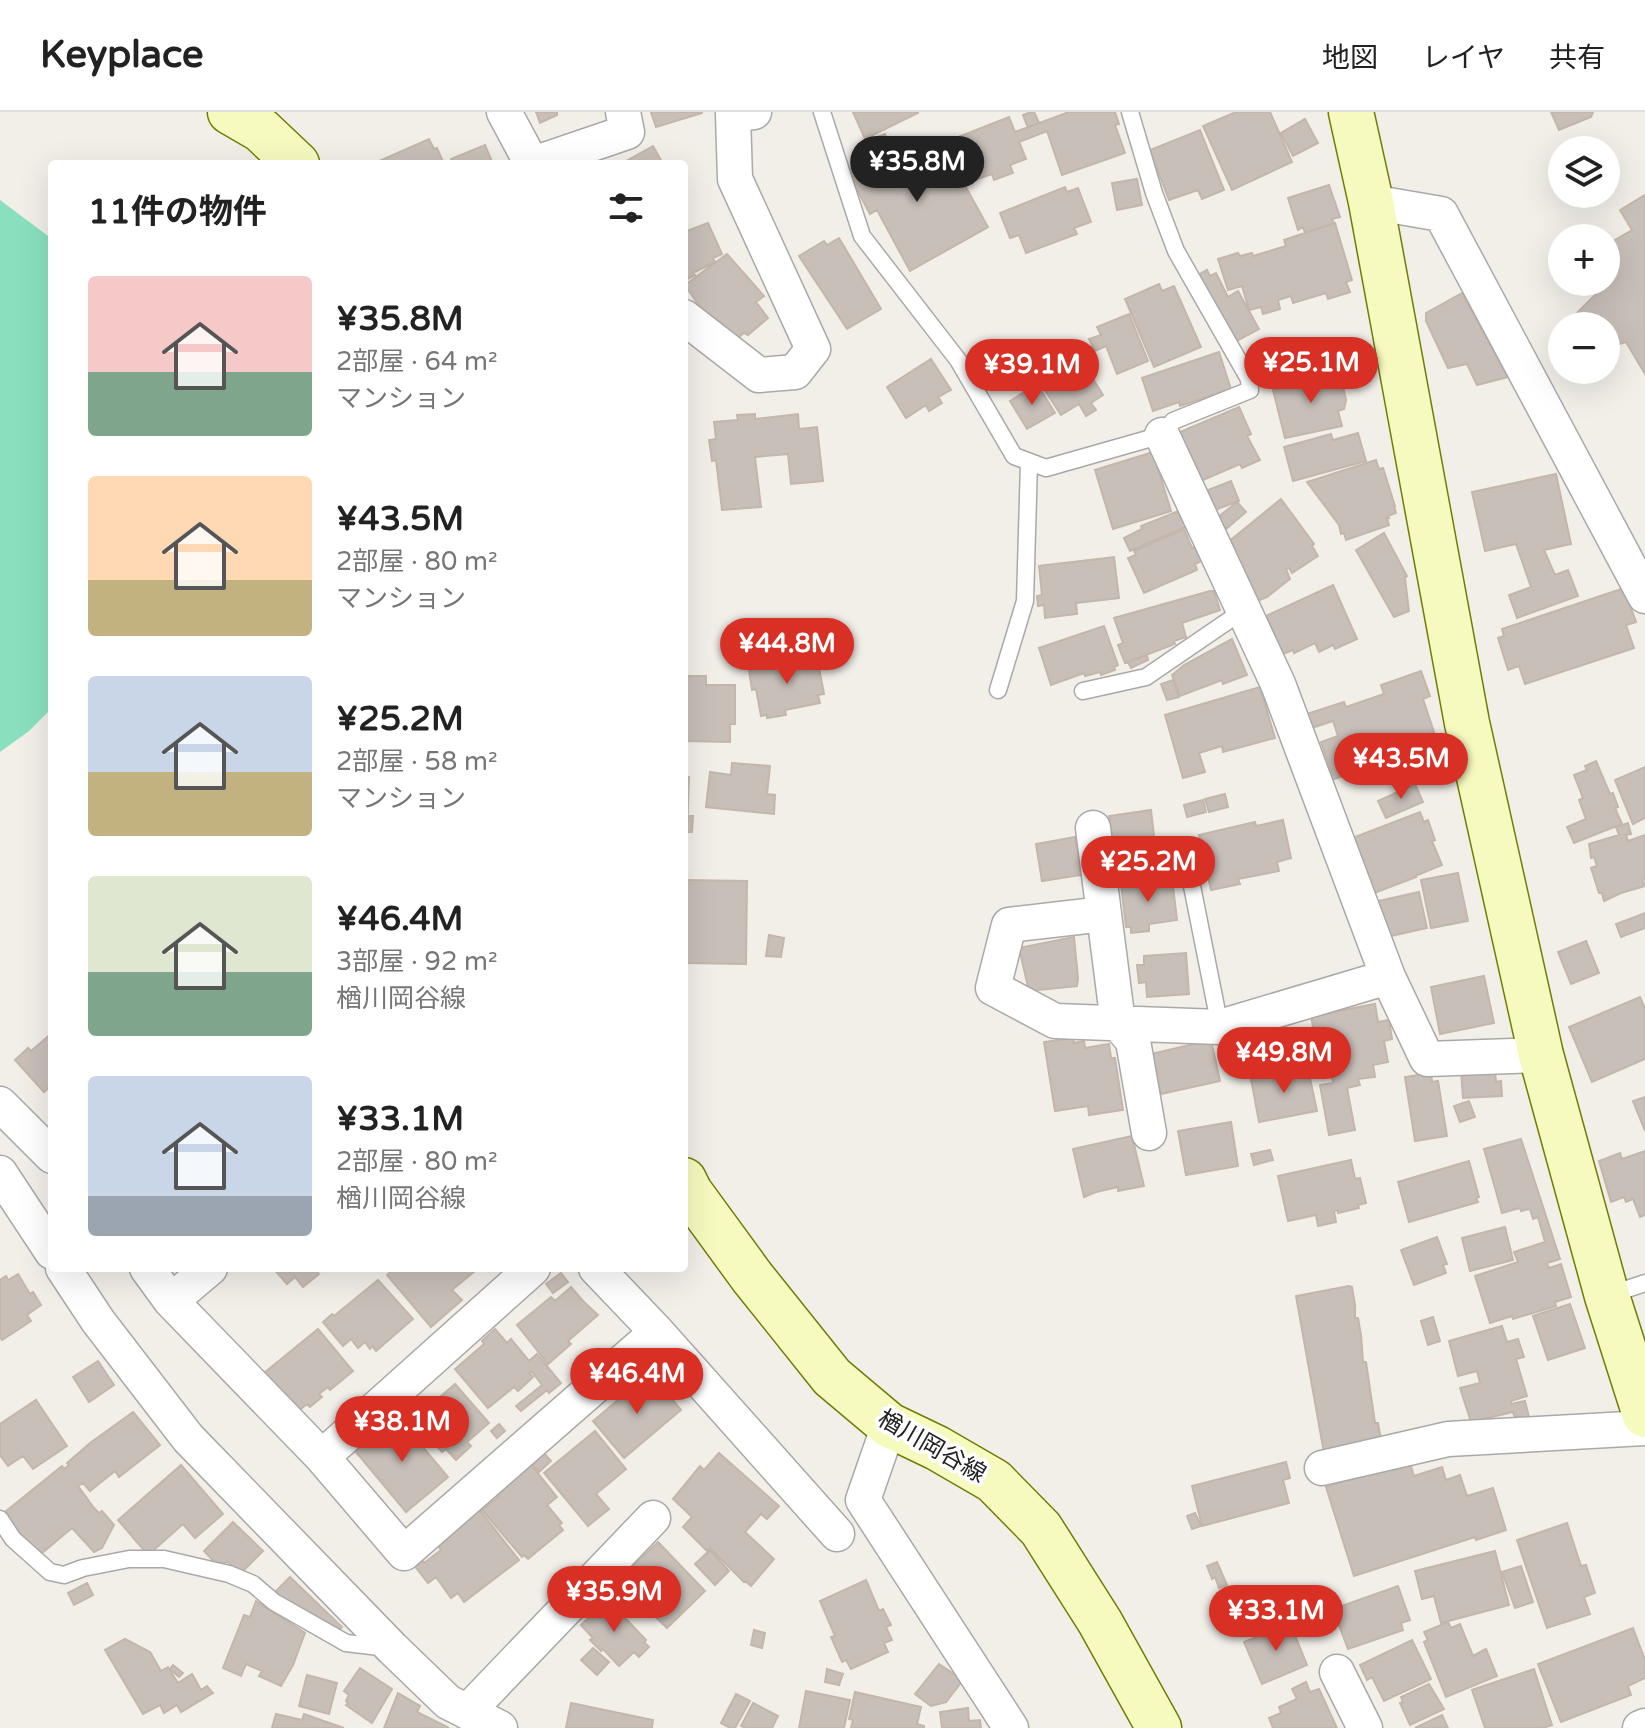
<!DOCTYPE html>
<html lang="ja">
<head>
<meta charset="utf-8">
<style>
  body { margin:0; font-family:"Varela Round","Noto Sans JP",sans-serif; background:#f2f2f2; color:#222; height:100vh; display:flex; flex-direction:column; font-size:30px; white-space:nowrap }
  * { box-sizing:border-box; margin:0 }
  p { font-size:26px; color:#767676 }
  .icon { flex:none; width:44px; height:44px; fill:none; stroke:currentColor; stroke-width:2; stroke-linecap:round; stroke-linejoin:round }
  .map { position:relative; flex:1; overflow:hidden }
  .panel { position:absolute; left:48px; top:48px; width:640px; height:1112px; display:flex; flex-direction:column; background:#fff; border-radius:8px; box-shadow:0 8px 32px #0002 }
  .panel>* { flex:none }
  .controls { position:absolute; left:1548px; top:24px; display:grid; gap:16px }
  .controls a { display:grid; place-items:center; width:72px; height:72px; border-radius:50%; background:#fff; box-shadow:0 8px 32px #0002; font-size:40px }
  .price { position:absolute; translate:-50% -68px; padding:0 18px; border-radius:28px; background:#d93025; color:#fff; font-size:26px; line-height:52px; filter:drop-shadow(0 2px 4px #0008) }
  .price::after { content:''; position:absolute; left:50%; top:48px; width:24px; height:18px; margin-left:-12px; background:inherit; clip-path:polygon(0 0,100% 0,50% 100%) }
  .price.active { background:#222; color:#fff }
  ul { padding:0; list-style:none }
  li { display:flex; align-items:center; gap:24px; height:200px; padding:0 40px }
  li span { display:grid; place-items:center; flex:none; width:224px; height:160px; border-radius:8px; color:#555 }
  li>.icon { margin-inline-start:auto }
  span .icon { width:96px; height:96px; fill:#fffc; stroke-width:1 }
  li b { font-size:34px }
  h2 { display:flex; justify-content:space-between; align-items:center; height:96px; padding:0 40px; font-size:34px }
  header { display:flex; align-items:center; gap:48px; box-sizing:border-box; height:112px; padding:0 40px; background:#fff; border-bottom:2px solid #e0e0e0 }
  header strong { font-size:38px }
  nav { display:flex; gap:44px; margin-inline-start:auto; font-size:28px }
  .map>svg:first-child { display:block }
  .pitch { fill:#88e0be }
  .building { fill:#c7bfb8; stroke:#c4b6ab; stroke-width:2 }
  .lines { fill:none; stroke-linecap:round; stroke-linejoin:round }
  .lane-casing { stroke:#a9a9a9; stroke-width:19 }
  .street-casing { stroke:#a9a9a9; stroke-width:37 }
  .secondary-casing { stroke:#707d05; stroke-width:47 }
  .lane { stroke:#fff; stroke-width:16 }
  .street { stroke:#fff; stroke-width:34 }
  .secondary { stroke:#f7fabf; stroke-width:44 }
  .labels { text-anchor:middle; stroke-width:7; stroke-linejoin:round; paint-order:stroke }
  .street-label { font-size:24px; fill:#222; stroke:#fff }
</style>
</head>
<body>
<header>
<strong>Keyplace</strong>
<nav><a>地図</a><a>レイヤ</a><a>共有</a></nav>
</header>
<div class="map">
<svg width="1645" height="1616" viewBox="0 0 1645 1616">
  <rect width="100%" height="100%" fill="#f2efe9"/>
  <path class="pitch" d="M0 88 52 127V596L29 619 0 640Z"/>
  <path class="building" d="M536 0H557V3L540 11Z
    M651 0H702V1L656 15Z
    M853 0H918V1L865 27Z
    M1031 0H1034L1039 11 1028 16 1023 3Z
    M1069 0H1115L1119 12 1115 13 1125 41 1062 63 1047 19 1019 30 1026 47 1010 53 1013 61 994 68 992 62 975 68 958 25 1009 5 1015 20Z
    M1236 0H1270L1292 50 1232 78 1203 14Z
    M1551 0H1593L1591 5 1559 18Z
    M1305 7 1318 31 1293 44 1281 21Z
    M1200 18 1224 78 1202 87 1198 78 1169 88 1150 38Z
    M885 22 889 33 872 39 868 28Z
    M429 27 434 37 437 36 444 52H378L377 50Z
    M902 30 912 50 917 47 926 65 953 52 988 115 910 159 877 98 870 102 847 59 854 55 853 54Z
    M485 33 493 52H453L451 47Z
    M653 34 663 52H621Z
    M1137 67 1142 93 1117 98 1112 71Z
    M1329 73 1340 105 1332 107 1334 111 1305 121 1303 115 1298 118 1288 86Z
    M1065 75 1067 80 1078 76 1091 110 1074 116 1077 122 1026 141 1019 123 1010 126 1000 101Z
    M1645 83V262L1626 230 1606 236V214H1569L1567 211 1597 181 1590 170H1606V133L1632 118 1620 98Z
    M708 111 722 142 713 146 715 150 693 161 695 163 684 169V120Z
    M1335 111 1352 168 1346 170 1350 180 1328 187 1326 181 1293 191 1291 184 1278 188 1280 197 1263 202 1261 195 1249 198 1242 174 1228 178 1218 147 1238 141 1240 144 1252 141 1253 144 1286 134 1284 128Z
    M839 126 881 197 847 217 799 144 824 129 827 133Z
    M727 142 764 184 756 190 768 206 748 223 744 221 730 232 705 203 685 173Z
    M1207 158 1210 164 1216 161 1228 185 1238 179 1259 217 1233 231 1198 163Z
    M1159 172 1162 179 1174 174 1201 235 1154 255 1125 187Z
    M1462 181 1508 265 1477 273 1467 252 1448 256 1426 209V201Z
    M1129 202 1148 249 1117 262 1106 234 1095 239 1089 227 1101 223 1097 215Z
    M1219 240 1231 277 1180 294 1179 290 1153 299 1142 266Z
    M1078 243 1103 283 1091 291 1096 298 1086 304 1079 292 1061 303 1038 268Z
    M931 247 951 278 938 285 942 291 929 299 926 293 906 306 887 275Z
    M1317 262 1318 266 1336 262 1342 271 1346 288 1344 297 1338 299 1342 314 1285 326 1273 278 1300 272 1299 266Z
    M1037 272 1055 301 1027 317 1010 289Z
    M1239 295 1251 322 1247 324 1260 348 1242 356 1240 352 1194 372 1173 323Z
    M755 302V307L798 302 799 317 817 315 823 369 791 372 788 342 755 345 761 395 722 398 716 348 712 349 709 328 716 327 714 310 738 308 737 303Z
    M1358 321 1366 349 1293 369 1284 335 1331 322 1333 328Z
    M1153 340 1171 399 1113 417 1095 358Z
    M1376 348 1379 357 1383 356 1395 394H1394L1396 401 1388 404 1389 406H1387L1389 413 1346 428 1344 421 1341 422 1339 413 1307 370Z
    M1556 362 1571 432 1544 438 1555 463 1568 458 1578 484 1517 506 1509 483 1531 475 1516 432 1485 439 1472 380Z
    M1231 369 1239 389 1215 398 1208 378Z
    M1281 387 1314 432 1312 434 1318 444 1292 461 1289 456 1286 457 1290 467 1267 485 1257 489 1222 435Z
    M1237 390 1246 400 1226 417 1217 406Z
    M1181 398 1188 414 1130 439 1124 426 1142 417 1141 414Z
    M1184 417 1192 436 1197 434 1203 448 1195 452 1197 458 1144 481 1128 446 1136 443 1134 439Z
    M1384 421 1407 464 1405 466 1409 499 1394 505 1356 438Z
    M1114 445 1119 486 1076 491 1077 502 1045 506 1044 493 1038 494 1037 484 1042 483 1039 454Z
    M1333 473 1357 527 1335 537 1333 533 1319 540 1315 531 1294 541 1293 538 1283 542 1266 504Z
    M1624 476 1636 510 1626 513 1634 536 1525 572 1519 554 1508 558 1498 526 1504 524 1502 517Z
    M1210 479H1214L1220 498 1182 511 1186 525 1174 529 1175 532 1125 551 1118 533 1123 531 1114 506Z
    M1104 514 1118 553 1114 555 1115 558 1101 563 1100 560 1085 564 1084 561 1051 573 1039 536Z
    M1232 527 1247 563 1223 572 1222 568 1180 584 1172 563 1184 553Z
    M1147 543 1148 548 1131 556 1128 550Z
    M817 545 824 582 818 583 820 591 785 598 786 603 767 606V603L761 604 756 577 752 578 749 558 754 557V556Z
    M1421 559 1430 584 1423 587 1434 620 1375 639 1380 652 1334 667 1321 630 1338 624 1333 609 1312 616 1307 602 1344 590 1346 595 1384 582 1381 573Z
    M688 564H706V573H735V612H730V630L684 629V572H687Z
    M1173 568 1179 585 1167 588 1161 572Z
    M1260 575 1275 626 1223 640 1222 634 1199 641 1205 660 1183 666 1165 603Z
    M1596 649 1610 682 1613 681 1618 695 1615 696 1622 712 1574 731 1567 715 1586 707 1579 688 1583 686 1574 663 1587 658 1585 654Z
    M732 651 770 654 767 682 775 683 774 702 706 695 710 660 731 663Z
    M1645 655V706L1633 712 1615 668Z
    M684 665H689L687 725H684Z
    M1415 672 1423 690 1386 706 1378 689Z
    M1225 682 1228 695 1209 700 1205 687Z
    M1203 688 1206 700 1187 705 1184 693Z
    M1151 698 1155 732 1142 734 1141 729 1113 733 1109 704Z
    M1420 700 1424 710 1428 708 1435 728 1432 729 1442 753 1415 764 1416 765 1369 783 1342 730Z
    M688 704H693L692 720H687Z
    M1283 708 1291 746 1277 750 1279 759 1238 767 1240 772 1211 778 1199 723 1255 710 1256 714Z
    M1628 711 1631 722 1626 723 1628 729 1645 723V767L1643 768 1645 774 1621 781 1604 789 1602 781H1599L1591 756 1597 754 1594 745 1591 746 1589 732 1619 723 1616 715Z
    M1075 725 1081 763 1042 769 1036 732Z
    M1458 761 1468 809 1431 816 1421 768Z
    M1172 766 1177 808 1149 812V819L1131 821V815H1126L1121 772Z
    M684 768 747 769 746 852 684 851Z
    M1419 780 1427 816 1382 826 1374 790Z
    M1645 801V816L1621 825 1616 812Z
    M769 823 784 826 781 845 766 844Z
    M1074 825 1078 866 1077 874 1029 879 1019 836Z
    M1586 829 1599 861 1571 872 1558 840Z
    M1186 841 1189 882 1147 885 1146 870 1139 871 1137 853H1144V844Z
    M1484 864 1494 911 1440 922 1431 875Z
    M1640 885 1645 897V947L1592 970 1569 915Z
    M1375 892 1378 910 1389 908 1392 927 1384 929 1388 950 1373 953 1375 965 1358 967 1360 973 1347 976 1355 1018 1329 1023 1320 973 1333 971 1331 961 1321 963 1318 962 1317 955 1320 954 1311 904Z
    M52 921V973L44 980 15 948 28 936 31 939Z
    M1073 926 1074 931 1084 929 1085 936 1109 932 1111 946H1115L1123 998 1089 1003 1088 994 1055 999 1044 930Z
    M1211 928 1220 969 1161 982 1151 942Z
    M1308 957 1317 999 1259 1010 1251 967Z
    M1495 958 1496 970 1501 969 1502 984 1463 986 1461 959Z
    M1431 961 1432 970 1438 969 1447 1024 1415 1029 1405 965Z
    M1645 985V1019L1633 989Z
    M1469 989 1475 1005 1460 1010 1454 994Z
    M1231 1010 1238 1054 1186 1063 1178 1019Z
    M1132 1024 1144 1074 1118 1079V1075L1096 1080 1084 1085 1073 1037Z
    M1521 1027 1560 1147 1547 1151 1549 1156 1561 1152 1571 1185 1555 1190 1556 1194 1513 1207 1512 1204 1490 1211 1475 1164 1518 1150 1514 1140 1545 1130 1538 1105 1533 1107 1530 1097 1521 1099 1520 1096 1502 1101 1484 1037Z
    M1270 1038 1273 1048 1254 1053 1251 1042Z
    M1645 1039V1103L1640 1105 1633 1087 1626 1090 1624 1085 1611 1090 1599 1049 1620 1041 1622 1047Z
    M1351 1048 1355 1067 1360 1066 1366 1091 1358 1093 1359 1096 1338 1101V1098L1334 1099 1336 1110 1318 1114 1316 1103 1288 1109 1278 1064Z
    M1469 1049 1479 1085 1476 1086 1478 1090 1409 1110 1398 1070Z
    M1505 1115 1513 1148 1470 1159 1462 1126Z
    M1437 1125 1447 1152 1443 1153 1446 1161 1414 1173 1401 1138Z
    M273 1156H319L316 1158 319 1162 303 1175 295 1165 287 1172Z
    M395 1156H472L475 1159 452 1178 462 1188 431 1215 387 1163Z
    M561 1161 568 1170 553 1181 546 1172Z
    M18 1162 30 1182 33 1180 41 1193 27 1203 31 1209 2 1228 0 1224V1168L6 1164 8 1168Z
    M378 1168 413 1207 376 1239 372 1234 370 1237 365 1230 358 1236 351 1227 343 1234 323 1210 332 1202 334 1204Z
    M1349 1174 1352 1175 1355 1193V1206H1358L1361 1223 1363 1250H1366L1375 1311H1378L1381 1328 1324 1341 1296 1184Z
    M571 1175 584 1190 598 1203 568 1229 571 1232 548 1252 517 1213 551 1185 555 1189Z
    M1570 1192 1585 1236 1548 1248 1533 1204Z
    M1433 1205 1440 1229 1428 1233 1421 1209Z
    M1502 1214 1507 1230 1518 1227 1524 1245 1516 1247 1527 1284 1511 1289V1292L1525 1289 1530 1309 1517 1312 1513 1300 1471 1310 1460 1276 1480 1271 1477 1259 1458 1264 1449 1229Z
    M318 1217 353 1259 330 1278 328 1275 319 1282 322 1285 310 1295 307 1292 291 1305 258 1266Z
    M495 1217 507 1231 511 1227 529 1249 537 1242 561 1271 549 1281 547 1278 521 1299 516 1294 542 1273 532 1260 529 1261 533 1265 518 1279 514 1275 488 1296 455 1257 484 1232 482 1229Z
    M98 1249 114 1273 89 1290 73 1265Z
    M650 1261 681 1298 624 1346 593 1309Z
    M455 1272 489 1311 467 1330 471 1334 456 1348 446 1337 442 1340 433 1330 437 1327 417 1305Z
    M36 1288 67 1334 33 1357 23 1344 8 1354 0 1343V1312Z
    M133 1300 160 1333 119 1365 115 1359 90 1379 83 1371 78 1374 94 1396 99 1401 102 1399 114 1413 102 1436 94 1440 72 1416 41 1442 0 1404 62 1354 64 1357 69 1353 67 1351 90 1331Z
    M397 1304 448 1365 406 1400 355 1339Z
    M499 1312 505 1319 497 1326 491 1319Z
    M595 1319 626 1357 596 1382 609 1397 588 1414 544 1361Z
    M541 1338 551 1349 539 1360 529 1349Z
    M719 1341 779 1394 767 1407 761 1402 745 1420 774 1447 751 1474 745 1469 744 1470 710 1436 707 1439 683 1415 692 1405 673 1387 700 1354 704 1358Z
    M1409 1348 1414 1364 1442 1355 1446 1368 1460 1363 1467 1384 1493 1376 1506 1418 1476 1428 1475 1425 1354 1464 1326 1375Z
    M528 1349 557 1385 547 1393 562 1411 559 1413 563 1418 528 1447 524 1443 522 1445 482 1398 498 1385 493 1378Z
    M1286 1350 1290 1366 1283 1368 1289 1391 1202 1414 1192 1374Z
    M181 1353 223 1402 195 1426 183 1412 148 1443 118 1408Z
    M478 1396 519 1448 464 1490 458 1481 451 1486 436 1465 428 1471 410 1448 418 1442 424 1451 441 1438 435 1430Z
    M1195 1401 1201 1414 1192 1417 1187 1404Z
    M233 1410 263 1439 240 1462 227 1449 220 1456 204 1439Z
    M1567 1411 1581 1454 1586 1453 1595 1481 1584 1485 1590 1502 1547 1516 1517 1428Z
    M658 1430 705 1479 667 1516 618 1468Z
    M710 1438 729 1459 715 1473 695 1452Z
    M1495 1439 1509 1493 1441 1511 1434 1484 1422 1487 1415 1459Z
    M1217 1450 1227 1473 1219 1476 1215 1465 1212 1467 1207 1454Z
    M1521 1454 1533 1490 1515 1496 1502 1460Z
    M290 1465 342 1515 335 1523 274 1481Z
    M866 1468 879 1499 883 1497 891 1513 886 1515 892 1528 884 1531 888 1540 851 1557 846 1548 842 1550 831 1525 835 1524 820 1489Z
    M87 1471 93 1483 74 1493 68 1481Z
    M1398 1474 1410 1508 1401 1511 1403 1518 1348 1537 1333 1497Z
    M608 1488 646 1528 644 1530 649 1535 639 1545 634 1540 619 1554 603 1537 601 1539 590 1528 593 1526 581 1513Z
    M256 1489 305 1521 293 1553 281 1574 259 1564 262 1559 246 1552 241 1564 223 1556 244 1503 250 1505Z
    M1448 1510 1451 1516 1460 1512 1473 1544 1486 1537 1497 1564 1446 1585 1424 1530 1428 1528 1424 1520Z
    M1290 1511 1307 1553 1262 1572 1244 1530Z
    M1633 1516 1645 1548V1566L1628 1574 1631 1583 1561 1610 1538 1552Z
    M754 1518 765 1521 762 1536 751 1533Z
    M125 1527 150 1540 161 1559 168 1555 178 1571 192 1562 201 1578 207 1574 213 1581 181 1600 177 1593 164 1601 160 1593 143 1602 105 1538Z
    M1412 1528 1431 1567 1384 1589 1372 1565 1367 1568 1360 1553Z
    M593 1536 609 1550 597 1563 581 1548Z
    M939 1552 963 1568 946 1590 931 1594 915 1582Z
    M173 1553 183 1561 179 1565 170 1557Z
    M360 1556 392 1577 372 1611 346 1593 348 1591 346 1589 349 1583 344 1579Z
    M827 1557 843 1562 839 1573 825 1570Z
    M1534 1557 1552 1613 1543 1616H1485L1472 1578Z
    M307 1563 337 1571 329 1602 299 1594Z
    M1306 1570 1310 1580 1319 1577 1337 1616H1273L1269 1606 1281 1601 1279 1595 1297 1587 1292 1577Z
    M1429 1572 1444 1597 1410 1613 1400 1591 1403 1590 1401 1585Z
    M806 1579 850 1588 844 1616H799Z
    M855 1580 921 1595 917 1612 924 1614V1616H851L853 1608 849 1607Z
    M398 1581 420 1594 417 1600 449 1616H384Z
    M736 1582 750 1589 735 1616H730L721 1611Z
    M571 1591 653 1608 652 1616H566Z
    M753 1591 778 1604 772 1616H746L741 1614Z
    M968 1596 969 1609 980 1608 981 1616H942L940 1600Z
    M276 1602 302 1608 304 1602 344 1616H272Z
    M1442 1603 1448 1616H1415Z"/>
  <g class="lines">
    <g class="lane-casing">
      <path id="lane" d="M822 0 862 124 958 248 1014 344 1046 356 1162 323 1173 309 1250 278 1249 267 1176 139 1154 81 1130 0
        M998 578 1025 489 1029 350
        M1083 579 1146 565 1244 498
        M1189 759 1220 915
        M1609 1183 1645 1171
        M0 1407 13 1427 50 1460 64 1463 83 1456 129 1447H164L229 1462 253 1472 274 1490 346 1531 388 1536"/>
    </g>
    <g class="street-casing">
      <path id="street" d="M504 0 532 52
        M533 52 627 20 623 0
        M1371 90 1441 102 1645 484
        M684 205 759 263 795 260 813 237 735 67 733 2 754 0
        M1162 323 1278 572 1388 865 1427 947 1541 943
        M1093 716 1104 802
        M0 992 52 1044
        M1149 1021 1133 929 1118 911 1104 802 1009 813 993 876 1055 909 1220 915 1388 865
        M0 1061 52 1140
        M63 1156 98 1209 188 1326 393 1537 448 1590 500 1616
        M147 1156 171 1189 322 1345 404 1441 657 1220 596 1156
        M171 1189 210 1156
        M657 1220 837 1422
        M889 1313 863 1388 1011 1616
        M322 1345 533 1156
        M1322 1356 1448 1327 1645 1316
        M1337 1560 1365 1616
        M467 1600 653 1406
        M1640 1616 1645 1614"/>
    </g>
    <g class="secondary-casing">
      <path id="secondary" d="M230 0 261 18 297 52
        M1351 0 1371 90 1467 611 1541 943 1607 1184 1645 1303
        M684 1068 690 1080 752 1165 832 1265 889 1313 937 1336 994 1369 1041 1417 1100 1510 1159 1616"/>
    </g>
    <use href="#lane" class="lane"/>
    <use href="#street" class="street"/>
    <use href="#secondary" class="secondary"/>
  </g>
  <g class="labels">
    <g class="street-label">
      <text transform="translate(932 1334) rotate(30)" y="8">楢川岡谷線</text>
    </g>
  </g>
</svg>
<div class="controls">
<a><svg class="icon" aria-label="layers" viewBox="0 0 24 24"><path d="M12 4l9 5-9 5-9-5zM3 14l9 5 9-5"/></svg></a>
<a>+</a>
<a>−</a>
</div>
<b class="price active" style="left:917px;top:92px">¥35.8M</b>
<b class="price" style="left:1311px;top:293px">¥25.1M</b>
<b class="price" style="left:1032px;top:295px">¥39.1M</b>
<b class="price" style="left:787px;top:574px">¥44.8M</b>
<b class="price" style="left:1401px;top:689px">¥43.5M</b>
<b class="price" style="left:1148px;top:792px">¥25.2M</b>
<b class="price" style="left:1284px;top:983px">¥49.8M</b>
<b class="price" style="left:637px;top:1304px">¥46.4M</b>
<b class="price" style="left:402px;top:1352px">¥38.1M</b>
<b class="price" style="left:614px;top:1522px">¥35.9M</b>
<b class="price" style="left:1276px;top:1541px">¥33.1M</b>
<section class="panel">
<h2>11件の物件<svg class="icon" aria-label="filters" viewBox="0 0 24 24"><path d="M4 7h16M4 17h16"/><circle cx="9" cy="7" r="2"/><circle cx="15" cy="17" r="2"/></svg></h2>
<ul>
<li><span style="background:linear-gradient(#f6c9c9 60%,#7fa58c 0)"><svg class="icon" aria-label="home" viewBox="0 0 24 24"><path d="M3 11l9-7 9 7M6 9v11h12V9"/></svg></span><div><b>¥35.8M</b><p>2部屋 · 64 m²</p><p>マンション</p></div></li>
<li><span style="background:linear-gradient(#ffd9b3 65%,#c2b280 0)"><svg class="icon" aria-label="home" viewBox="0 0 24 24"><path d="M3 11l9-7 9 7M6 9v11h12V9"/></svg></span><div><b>¥43.5M</b><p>2部屋 · 80 m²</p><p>マンション</p></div></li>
<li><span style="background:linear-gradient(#c9d6e8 60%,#c2b280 0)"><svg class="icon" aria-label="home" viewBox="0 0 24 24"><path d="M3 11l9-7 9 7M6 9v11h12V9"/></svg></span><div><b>¥25.2M</b><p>2部屋 · 58 m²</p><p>マンション</p></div></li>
<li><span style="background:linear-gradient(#dfe7d0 60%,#7fa58c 0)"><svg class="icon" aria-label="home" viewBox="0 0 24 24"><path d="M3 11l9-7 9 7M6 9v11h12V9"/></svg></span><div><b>¥46.4M</b><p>3部屋 · 92 m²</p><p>楢川岡谷線</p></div></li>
<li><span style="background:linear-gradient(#c9d6e8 75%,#9aa5b1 0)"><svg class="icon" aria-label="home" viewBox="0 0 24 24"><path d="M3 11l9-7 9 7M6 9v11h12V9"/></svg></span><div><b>¥33.1M</b><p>2部屋 · 80 m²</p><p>楢川岡谷線</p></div></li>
</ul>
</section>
</div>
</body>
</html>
